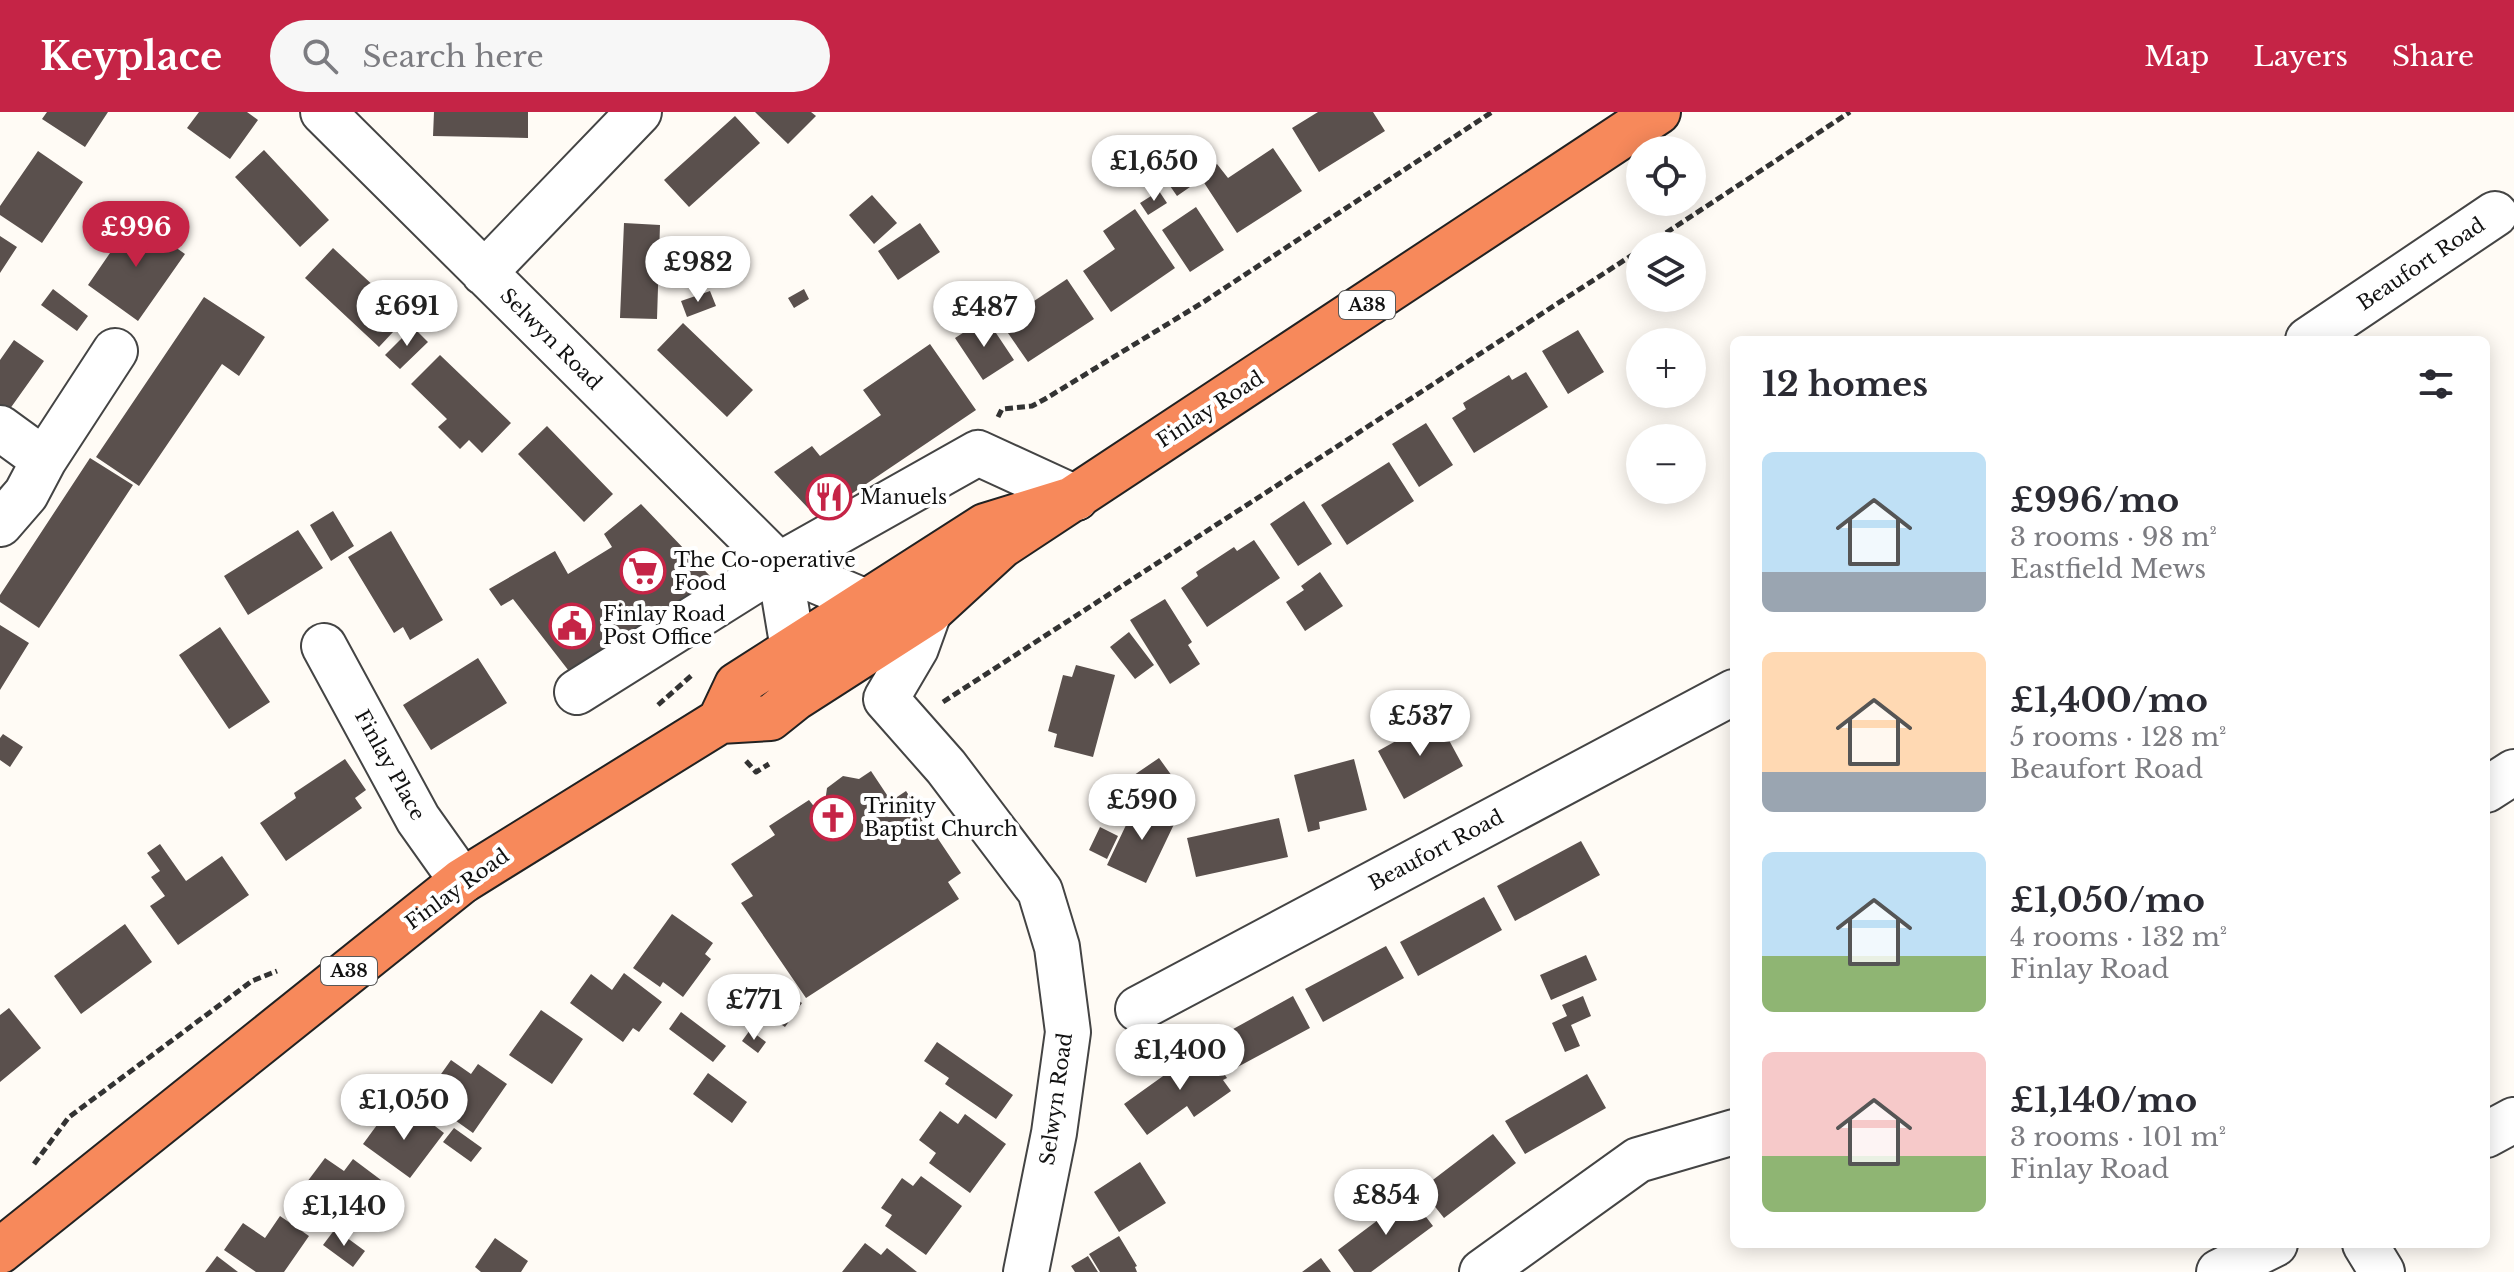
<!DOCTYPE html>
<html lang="en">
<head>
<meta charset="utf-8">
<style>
  body { margin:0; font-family:"Libre Baskerville",serif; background:#f7f7f7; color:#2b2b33; height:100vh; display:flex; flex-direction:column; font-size:30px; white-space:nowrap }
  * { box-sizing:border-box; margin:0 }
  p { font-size:26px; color:#7c7c81 }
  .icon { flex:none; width:44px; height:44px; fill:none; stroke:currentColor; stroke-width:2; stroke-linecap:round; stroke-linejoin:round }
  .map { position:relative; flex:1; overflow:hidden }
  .side { position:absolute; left:1730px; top:224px; width:760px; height:912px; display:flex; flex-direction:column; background:#fff; border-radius:12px; box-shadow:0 4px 20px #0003 }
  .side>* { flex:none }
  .tools { position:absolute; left:1626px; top:24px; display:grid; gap:16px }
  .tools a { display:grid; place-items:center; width:80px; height:80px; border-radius:50%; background:#fff; box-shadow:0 4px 20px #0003; font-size:40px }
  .price { position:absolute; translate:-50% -68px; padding:0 18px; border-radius:28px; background:#fff; color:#222; font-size:26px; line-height:52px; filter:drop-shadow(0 2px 4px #0008) }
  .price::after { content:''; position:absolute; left:50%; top:48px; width:24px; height:18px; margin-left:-12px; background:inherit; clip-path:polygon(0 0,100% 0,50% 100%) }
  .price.active { background:#c52446; color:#fff }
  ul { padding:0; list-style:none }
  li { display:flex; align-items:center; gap:24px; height:200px; padding:0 32px }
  li span { display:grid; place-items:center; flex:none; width:224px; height:160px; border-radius:12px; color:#555 }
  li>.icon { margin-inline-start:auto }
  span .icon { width:96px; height:96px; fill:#fffc; stroke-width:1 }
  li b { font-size:34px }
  h2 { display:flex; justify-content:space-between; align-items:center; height:96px; padding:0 32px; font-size:34px }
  header { display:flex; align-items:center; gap:48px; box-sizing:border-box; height:112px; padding:0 40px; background:#c52446; color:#fff }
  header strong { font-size:38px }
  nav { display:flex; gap:44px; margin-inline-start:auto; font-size:28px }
  .search { width:560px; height:72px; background:#f7f7f7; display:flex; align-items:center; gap:20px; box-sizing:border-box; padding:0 28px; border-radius:44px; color:#7c7c81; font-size:30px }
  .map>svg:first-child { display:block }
  .building { fill:#5a504d }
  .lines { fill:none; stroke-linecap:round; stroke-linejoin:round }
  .minor-casing { stroke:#444; stroke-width:48 }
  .highway-casing { stroke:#222; stroke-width:48 }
  .path { stroke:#333; stroke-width:5; stroke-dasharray:8 4; stroke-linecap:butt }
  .minor { stroke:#fff; stroke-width:44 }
  .highway { stroke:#f7895b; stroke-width:44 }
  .labels { text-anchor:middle; stroke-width:8; stroke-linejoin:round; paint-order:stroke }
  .shield { fill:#fff; stroke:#585858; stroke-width:2 }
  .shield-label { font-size:18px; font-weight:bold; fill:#111 }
  .street-label { font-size:20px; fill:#111; stroke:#fff }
  .poi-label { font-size:20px; fill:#111; stroke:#fff; text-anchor:start }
</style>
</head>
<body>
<header>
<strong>Keyplace</strong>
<div class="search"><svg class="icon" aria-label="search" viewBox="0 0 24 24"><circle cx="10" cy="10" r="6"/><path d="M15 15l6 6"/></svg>Search here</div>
<nav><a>Map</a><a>Layers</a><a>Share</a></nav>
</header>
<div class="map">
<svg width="2514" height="1160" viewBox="0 0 2514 1160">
  <rect width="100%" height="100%" fill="#fffbf5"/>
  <path class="building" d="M47 0H108L85 35 42 7Z
    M199 0H247L258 8 230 47 187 16Z
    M434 0H528V26L433 24Z
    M755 0H811L816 4 788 32Z
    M1318 0H1373L1385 19 1319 60 1292 16Z
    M735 4 760 31 689 95 664 68Z
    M1273 36 1302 79 1237 121 1199 63 1217 52 1228 66Z
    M264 38 329 108 300 135 235 65Z
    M38 39 83 70 42 131 0 103V94Z
    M1175 52 1190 75 1177 84 1161 61Z
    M1159 79 1167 91 1148 103 1140 91Z
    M872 83 897 111 874 132 849 103Z
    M1196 95 1224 138 1190 160 1162 118Z
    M1135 97 1175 156 1111 200 1083 159 1115 137 1103 119Z
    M134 106 185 142 138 209 88 173Z
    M624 111 660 113 657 207 620 206Z
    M920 111 940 140 898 168 878 139Z
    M0 124 17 135 0 161Z
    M333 136 407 205 379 235 305 166Z
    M1067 167 1094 207 1028 250 1001 211Z
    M53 177 88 204 77 219 41 193Z
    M804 177 809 187 794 196 788 186Z
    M710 179 716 194 687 205 681 189Z
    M204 185 265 225 239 264 222 252 139 374 96 345Z
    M986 206 1014 248 983 268 955 226Z
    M683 211 753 278 727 305 657 238Z
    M413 215 428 230 400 257 385 243Z
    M1578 218 1604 260 1568 282 1542 239Z
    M14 228 44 249 7 301 0 296V248Z
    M930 232 976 298 829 397 808 396 774 360 812 334 820 344 881 303 863 278Z
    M440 243 511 311 482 341 469 328 460 337 438 315 447 307 411 272Z
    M1526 260 1548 295 1474 341 1452 306 1466 297 1463 291 1509 263 1512 268Z
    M1426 311 1453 353 1419 375 1392 332Z
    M547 314 613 382 584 410 518 342Z
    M90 346 133 373 39 516 0 490V483Z
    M1389 350 1414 389 1347 433 1321 393Z
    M1304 389 1332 432 1298 454 1270 412Z
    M641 392 710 464 706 483 572 563 513 487 501 494 489 477 555 439 568 462 612 435 604 422Z
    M333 399 354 434 331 449 310 413Z
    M298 418 323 456 248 503 224 464Z
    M391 419 443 508 410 528 403 515 394 521 348 445Z
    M1254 428 1280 466 1207 515 1181 476 1198 464 1196 460 1234 435 1237 439Z
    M1320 460 1343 494 1305 519 1286 490 1304 478 1301 474Z
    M1165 487 1192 530 1188 533 1200 552 1170 572 1130 508Z
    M0 513 29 531 0 578Z
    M220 515 270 590 229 617 179 543Z
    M1129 520 1154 553 1135 567 1110 535Z
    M478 546 507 591 431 638 403 593Z
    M1076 553 1115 563 1093 645 1054 635 1057 622 1048 619 1063 563 1072 565Z
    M1437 606 1463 654 1404 687 1378 639Z
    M3 622 23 635 10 655 0 648V626Z
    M1159 646 1172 664 1130 692 1118 674Z
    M345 647 366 678 355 686 362 696 286 749 260 711 296 686 294 681Z
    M1354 647 1367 698 1319 710 1320 717 1308 720 1294 663Z
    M871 659 891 689 906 679 961 761 948 770 959 787 806 886 741 791 753 784 731 752 775 723 769 714 809 688 816 697 825 690 827 676 843 664 859 667Z
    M1137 690 1176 708 1146 771 1107 753Z
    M1279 706 1288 745 1196 765 1187 726Z
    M1100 715 1118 724 1107 747 1089 738Z
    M1581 729 1600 763 1515 809 1497 774Z
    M160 732 186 769 222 744 249 783 178 833 150 794 165 784 151 765 160 759 147 741Z
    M1484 785 1502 818 1418 864 1400 830Z
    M672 802 713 831 705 842 711 847 683 885 663 870 660 875 633 856Z
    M125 812 152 850 81 902 54 864Z
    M1386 834 1404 866 1323 910 1305 877Z
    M1586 843 1597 868 1551 888 1540 863Z
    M624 861 662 890 639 920 633 916 623 930 570 891 591 862 612 878Z
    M778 875 802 891 785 915 761 899Z
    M1293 884 1310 916 1232 958 1215 927Z
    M1583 884 1591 904 1571 913 1580 934 1565 940 1552 911 1567 904 1562 893Z
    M9 896 41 936 0 970V903Z
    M541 898 583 927 552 972 509 943Z
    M681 900 726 934 713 950 669 917Z
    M750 918 766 930 758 941 742 929Z
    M937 930 1013 983 996 1007 945 972 949 966 924 949Z
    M1205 934 1227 966 1223 968 1231 979 1194 1005 1187 994 1147 1023 1124 992Z
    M451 948 471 962 478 952 507 972 473 1021 424 986Z
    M708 961 747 990 732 1011 693 982Z
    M1587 962 1606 996 1525 1042 1505 1009Z
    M388 998 409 1014 418 1001 444 1021 410 1066 363 1032Z
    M940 999 958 1012 965 1002 1006 1032 970 1081 929 1051 936 1041 919 1028Z
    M454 1016 482 1036 471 1050 443 1030Z
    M1493 1022 1516 1051 1444 1106 1421 1077Z
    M325 1046 344 1059 353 1047 381 1068 345 1116 298 1082Z
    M1140 1050 1166 1091 1119 1120 1094 1080Z
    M921 1064 962 1094 926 1143 885 1114 892 1103 881 1096 902 1066 913 1074Z
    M1410 1084 1433 1114 1371 1160H1354L1338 1138Z
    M280 1104 309 1124 284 1160H256L224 1138 243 1111 265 1126Z
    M335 1117 365 1139 353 1155 323 1133Z
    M1119 1124 1137 1154 1135 1155 1137 1160H1100L1089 1142Z
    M495 1126 528 1149 521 1160H481L475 1155Z
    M865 1131 881 1143 887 1136 917 1160H842Z
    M217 1144 238 1160H205Z
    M1088 1144 1098 1160H1075L1071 1154Z
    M1321 1146 1331 1160H1302Z"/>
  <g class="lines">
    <g class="minor-casing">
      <path id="minor" d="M323 0 779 453 866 490
        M484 161 639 0
        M2308 228 2495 102
        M0 316 44 348
        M0 412 26 382 44 348 115 239
        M779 453 793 537
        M929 500 916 536 886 587 946 655 1040 779 1057 835 1068 920 1054 1021 1026 1160
        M324 534 418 707 462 769
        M577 580 779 453 978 341 1076 386
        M2486 678 2514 660
        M1138 897 1734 580
        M2486 1023 2514 1008
        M2365 1132 2382 1160
        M1482 1160 1638 1048 1734 1020
        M2219 1160 2275 1132"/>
    </g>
    <g class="highway-casing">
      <path id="highway" d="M720 609 770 606 795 586 929 500 1001 434 1658 0
        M0 1139 462 769 720 609 737 573 985 414 1076 386"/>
    </g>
    <path class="path" d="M1646 134 1850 0
      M998 305 1002 297 1032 294 1045 287 1202 191 1492 0
      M943 590 1640 138
      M658 593 692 563
      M746 649 756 660 769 652
      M34 1052 69 1005 252 869 277 859"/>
    <use href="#minor" class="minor"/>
    <use href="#highway" class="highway"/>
  </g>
  <defs>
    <g id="restaurant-ring" transform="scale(2.3)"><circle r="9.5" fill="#fff" stroke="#c52446" stroke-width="1.5"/><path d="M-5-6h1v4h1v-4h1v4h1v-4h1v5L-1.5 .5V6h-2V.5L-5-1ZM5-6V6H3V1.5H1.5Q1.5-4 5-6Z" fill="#c52446"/></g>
    <g id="supermarket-ring" transform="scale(2.3)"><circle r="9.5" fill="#fff" stroke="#c52446" stroke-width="1.5"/><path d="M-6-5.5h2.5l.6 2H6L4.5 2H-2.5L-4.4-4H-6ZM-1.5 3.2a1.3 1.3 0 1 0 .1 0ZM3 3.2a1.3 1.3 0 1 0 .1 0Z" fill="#c52446"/></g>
    <g id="civic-ring" transform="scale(2.3)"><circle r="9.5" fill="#fff" stroke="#c52446" stroke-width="1.5"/><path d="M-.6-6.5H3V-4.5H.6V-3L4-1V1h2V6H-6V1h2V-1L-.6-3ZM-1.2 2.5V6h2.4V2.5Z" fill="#c52446"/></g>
    <g id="church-ring" transform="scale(2.3)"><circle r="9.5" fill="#fff" stroke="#c52446" stroke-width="1.5"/><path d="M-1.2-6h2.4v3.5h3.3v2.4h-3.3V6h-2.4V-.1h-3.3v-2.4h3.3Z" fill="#c52446"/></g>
  </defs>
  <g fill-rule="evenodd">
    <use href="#restaurant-ring" x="829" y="385"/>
    <use href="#supermarket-ring" x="643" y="459"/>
    <use href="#civic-ring" x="572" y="514"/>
    <use href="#church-ring" x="833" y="706"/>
  </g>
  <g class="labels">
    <g class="shield">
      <rect x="1339" y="179" width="56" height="28" rx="6"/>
      <rect x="321" y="845" width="56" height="28" rx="6"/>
    </g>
    <g class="shield-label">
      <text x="1367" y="199">A38</text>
      <text x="349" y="865">A38</text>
    </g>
    <g class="street-label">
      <text transform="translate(2421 152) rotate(-34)" y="7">Beaufort Road</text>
      <text transform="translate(551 227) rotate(45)" y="7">Selwyn Road</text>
      <text transform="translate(1210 297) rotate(-33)" y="7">Finlay Road</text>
      <text transform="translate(390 653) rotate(61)" y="7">Finlay Place</text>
      <text transform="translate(1436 738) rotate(-28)" y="7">Beaufort Road</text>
      <text transform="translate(457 777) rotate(-36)" y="7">Finlay Road</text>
      <text transform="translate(1056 987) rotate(-82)" y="7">Selwyn Road</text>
    </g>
    <g class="poi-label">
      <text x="860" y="392">Manuels</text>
      <text x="674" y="455">The Co-operative<tspan x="674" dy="23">Food</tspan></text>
      <text x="603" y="509">Finlay Road<tspan x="603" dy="23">Post Office</tspan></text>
      <text x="864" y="701">Trinity<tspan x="864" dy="23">Baptist Church</tspan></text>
    </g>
  </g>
</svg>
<div class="tools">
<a><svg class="icon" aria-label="locate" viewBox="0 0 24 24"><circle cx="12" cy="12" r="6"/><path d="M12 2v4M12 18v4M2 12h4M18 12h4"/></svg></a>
<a><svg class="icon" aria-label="layers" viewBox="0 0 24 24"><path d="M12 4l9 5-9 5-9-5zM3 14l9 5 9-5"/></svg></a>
<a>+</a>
<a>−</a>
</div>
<b class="price" style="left:1154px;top:91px">£1,650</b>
<b class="price active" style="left:136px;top:157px">£996</b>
<b class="price" style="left:698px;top:192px">£982</b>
<b class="price" style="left:407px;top:236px">£691</b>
<b class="price" style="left:984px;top:237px">£487</b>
<b class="price" style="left:1420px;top:646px">£537</b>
<b class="price" style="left:1142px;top:730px">£590</b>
<b class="price" style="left:754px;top:930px">£771</b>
<b class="price" style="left:1180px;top:980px">£1,400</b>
<b class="price" style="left:404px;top:1030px">£1,050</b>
<b class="price" style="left:1386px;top:1125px">£854</b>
<b class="price" style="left:344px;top:1136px">£1,140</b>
<section class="side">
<h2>12 homes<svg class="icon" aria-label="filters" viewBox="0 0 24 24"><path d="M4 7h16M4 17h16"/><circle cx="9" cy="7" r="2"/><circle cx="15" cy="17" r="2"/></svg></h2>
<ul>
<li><span style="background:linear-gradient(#bfe0f5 75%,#9aa5b1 0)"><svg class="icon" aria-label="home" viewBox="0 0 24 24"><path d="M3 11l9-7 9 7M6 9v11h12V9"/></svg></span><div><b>£996/mo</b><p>3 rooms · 98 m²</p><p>Eastfield Mews</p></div></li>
<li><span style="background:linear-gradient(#ffd9b3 75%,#9aa5b1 0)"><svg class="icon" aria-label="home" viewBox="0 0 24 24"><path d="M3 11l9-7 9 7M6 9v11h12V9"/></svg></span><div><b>£1,400/mo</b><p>5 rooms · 128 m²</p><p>Beaufort Road</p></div></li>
<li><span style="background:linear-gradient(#bfe0f5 65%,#8fb573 0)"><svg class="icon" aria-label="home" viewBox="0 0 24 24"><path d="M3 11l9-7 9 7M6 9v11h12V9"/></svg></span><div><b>£1,050/mo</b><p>4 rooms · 132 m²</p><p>Finlay Road</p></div></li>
<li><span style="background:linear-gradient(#f6c9c9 65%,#8fb573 0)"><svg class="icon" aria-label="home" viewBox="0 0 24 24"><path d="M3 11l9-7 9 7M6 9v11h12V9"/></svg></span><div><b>£1,140/mo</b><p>3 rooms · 101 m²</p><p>Finlay Road</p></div></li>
</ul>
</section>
</div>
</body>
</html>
